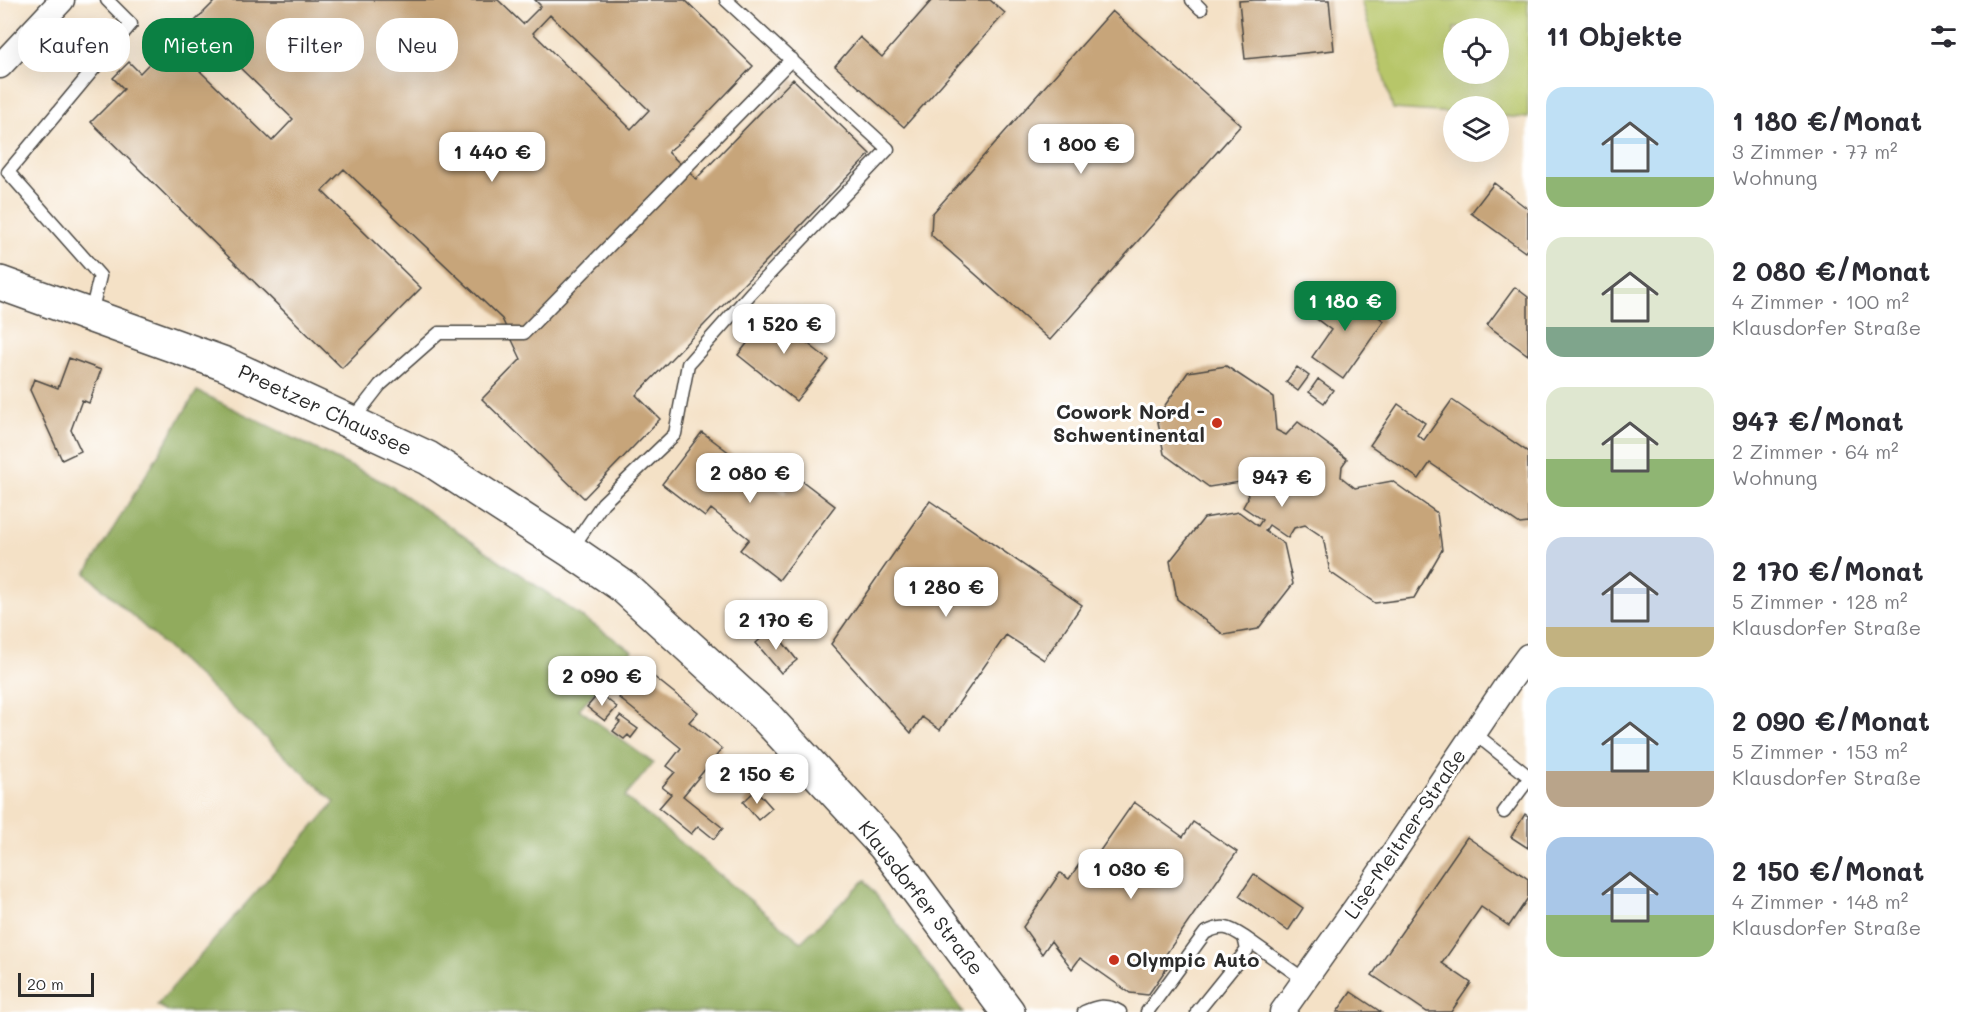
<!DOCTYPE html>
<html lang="de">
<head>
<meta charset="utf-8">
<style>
  body { margin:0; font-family:Mali,sans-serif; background:#f7f7f7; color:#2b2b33; height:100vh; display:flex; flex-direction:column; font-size:22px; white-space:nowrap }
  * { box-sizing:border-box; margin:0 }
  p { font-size:20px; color:#7c7c81 }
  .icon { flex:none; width:33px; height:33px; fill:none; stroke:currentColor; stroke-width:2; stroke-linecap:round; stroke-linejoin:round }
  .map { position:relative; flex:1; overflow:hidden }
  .side { display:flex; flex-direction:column; background:#fff; width:450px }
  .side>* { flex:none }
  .hud { position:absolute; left:18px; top:18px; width:570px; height:54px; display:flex; gap:12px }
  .fabs { position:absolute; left:1443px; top:18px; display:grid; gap:12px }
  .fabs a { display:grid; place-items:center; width:66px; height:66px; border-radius:50%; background:#fff; box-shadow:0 6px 24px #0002; font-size:30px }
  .scale { position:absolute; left:18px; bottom:15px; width:76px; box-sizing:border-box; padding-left:6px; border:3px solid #2b2b2b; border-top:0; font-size:16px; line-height:21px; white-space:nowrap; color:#2b2b2b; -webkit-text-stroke:4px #fff; paint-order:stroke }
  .price { position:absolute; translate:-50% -51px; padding:0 14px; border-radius:12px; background:#fff; color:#222; font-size:20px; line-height:39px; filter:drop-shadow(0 2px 3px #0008) }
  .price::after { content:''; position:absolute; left:50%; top:36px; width:18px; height:14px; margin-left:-9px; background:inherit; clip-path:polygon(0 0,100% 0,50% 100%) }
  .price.current { background:#0b8043; color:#fff }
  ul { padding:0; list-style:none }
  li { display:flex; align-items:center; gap:18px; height:150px; padding:0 18px }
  li span { display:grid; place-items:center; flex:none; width:168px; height:120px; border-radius:18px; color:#555 }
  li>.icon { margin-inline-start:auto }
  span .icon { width:72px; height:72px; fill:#fffc; stroke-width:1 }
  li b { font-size:26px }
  h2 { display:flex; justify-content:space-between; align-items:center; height:72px; padding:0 18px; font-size:26px }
  .chip { padding:0 21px; border-radius:24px; background:#fff; box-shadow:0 6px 24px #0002; font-size:21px; line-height:54px }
  .chip.current { background:#0b8043; color:#fff }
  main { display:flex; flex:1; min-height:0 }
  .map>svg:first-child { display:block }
  .green { fill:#b7c669; stroke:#71784a; stroke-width:1.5; fill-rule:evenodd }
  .forest { fill:#91ab5d; stroke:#5e6b44; stroke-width:1.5 }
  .building { fill:#c7a57a; fill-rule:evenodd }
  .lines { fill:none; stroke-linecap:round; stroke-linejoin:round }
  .lane-casing { stroke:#494642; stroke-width:15 }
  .street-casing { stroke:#494642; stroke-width:27 }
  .secondary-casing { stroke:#494642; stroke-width:36 }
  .lane { stroke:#fff; stroke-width:12 }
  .street { stroke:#fff; stroke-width:24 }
  .secondary { stroke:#fff; stroke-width:33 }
  .poi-dot { fill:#c8321e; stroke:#fff; stroke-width:2 }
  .labels { text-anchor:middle; stroke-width:6; stroke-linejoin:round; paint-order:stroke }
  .street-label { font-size:20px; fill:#2b2b2b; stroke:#fff }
  .poi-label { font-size:20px; font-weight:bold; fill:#2b2b2b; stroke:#fff; text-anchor:end }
</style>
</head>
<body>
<main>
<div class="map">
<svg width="1528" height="1012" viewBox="0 0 1528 1012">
  <rect width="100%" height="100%" fill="#fff"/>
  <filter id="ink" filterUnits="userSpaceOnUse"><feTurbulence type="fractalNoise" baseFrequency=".0167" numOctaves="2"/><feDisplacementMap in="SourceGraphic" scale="12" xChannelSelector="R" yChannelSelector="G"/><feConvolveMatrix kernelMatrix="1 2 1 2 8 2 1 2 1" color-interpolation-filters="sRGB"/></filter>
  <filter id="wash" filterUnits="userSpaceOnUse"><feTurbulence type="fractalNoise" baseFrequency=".008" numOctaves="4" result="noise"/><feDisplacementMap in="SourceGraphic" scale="24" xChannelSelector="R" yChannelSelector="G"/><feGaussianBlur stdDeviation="1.35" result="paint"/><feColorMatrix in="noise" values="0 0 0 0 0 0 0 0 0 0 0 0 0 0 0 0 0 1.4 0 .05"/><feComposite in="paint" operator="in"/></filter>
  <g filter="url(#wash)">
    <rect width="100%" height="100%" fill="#f4e1c6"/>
    <path class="green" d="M1361 0H1528V118L1499 116 1498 106H1454L1453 113 1393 109ZM1454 28H1498V74H1454Z"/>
    <path class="forest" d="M197 391 389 485 632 651 579 709 653 763 625 797 801 942 865 880 963 1012H170L157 1005 335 802 86 573Z"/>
    <g id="blocks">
      <path class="building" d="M216 0H498L523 24 541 6 535 0H685L753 66 681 141 668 152 696 179 793 79 870 154 636 395 660 419 584 498 482 399 521 359 502 319 344 169 322 191 421 288 342 368 91 122 124 89 113 78 129 62 140 73 170 42 272 141 293 119 235 63 239 60 219 41 216 45 193 23ZM550 15 649 110 631 129 533 33Z
        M932 0H990L1005 13 904 127 835 66 860 37 882 57Z
        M1254 0H1329L1334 50 1245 59 1239 1Z
        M1112 11 1241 125 1050 340 931 235 932 214Z
        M1494 183 1528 209V248L1525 252 1471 213Z
        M1336 286 1384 321 1343 379 1312 357 1331 330 1314 317Z
        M1515 287 1528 297V355L1487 325Z
        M775 308 807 334 802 339 829 360 796 401 738 355Z
        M69 358 101 370 89 403 82 400 71 430 81 451 62 460 30 390 34 379 58 388Z
        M1226 366 1273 397 1276 430 1286 435 1298 422 1347 459 1342 466 1341 477 1355 488 1392 481 1437 513 1442 550 1414 598 1375 603 1330 572 1323 537 1305 525 1294 528 1288 538 1269 525 1265 531 1284 544 1293 584 1258 629 1224 635 1177 599 1170 561 1204 518 1239 512 1258 526 1262 520 1243 507 1248 498 1246 481 1209 487 1164 454 1157 417 1188 372Z
        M1297 367 1309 376 1298 391 1286 382Z
        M1318 379 1333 390 1324 403 1309 392Z
        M1452 400 1528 452V523L1520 524 1430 463 1419 479 1370 445 1398 404 1425 423 1417 435 1424 440Z
        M702 432 784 494 797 477 835 506 779 580 740 550 749 539 711 509 705 517 662 484Z
        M930 501 1082 605 1044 660 1006 635 940 730 922 717 911 733 831 644Z
        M800 609 815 626 806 634 791 617Z
        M772 629 797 660 781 673 756 643Z
        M643 668 698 712 689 722 722 749 683 796 723 828 714 839 698 826 691 834 659 808 671 794 662 787 675 772 667 766 681 748 619 698Z
        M599 693 617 707 605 721 587 707Z
        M620 716 638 729 631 738 628 735 624 739 613 731 620 722 617 720Z
        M756 790 772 808 758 820 743 802Z
        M1134 802 1183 837 1193 822 1237 852 1164 957 1171 962 1148 995 1130 993 1080 958 1072 969 1051 941 1042 954 1023 927 1060 873 1069 879 1080 863 1088 868Z
        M1525 814 1528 816V848L1511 837Z
        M1467 837 1528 879V898L1509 926 1481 907 1442 963 1471 983 1451 1012H1427L1372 975Z
        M1254 874 1303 908 1288 931 1239 896Z
        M1351 992 1381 1012H1337Z"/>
    </g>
  </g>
  <g filter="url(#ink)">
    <use href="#blocks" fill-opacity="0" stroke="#494642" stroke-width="1.5"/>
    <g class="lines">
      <g class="lane-casing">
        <path id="lane" d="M1192 0 1201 9
          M91 313 100 276 8 172 131 24 107 0
          M352 421 380 385 439 333H524L792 59
          M572 548 603 503 675 434 688 364 751 293 888 149 726 0
          M1474 733 1528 776V780L1504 812
          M1244 937 1305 980
          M1084 1012C1097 1006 1107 1004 1120 1012
          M1147 1012 1205 933C1222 924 1229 927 1244 937L1247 950 1197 1012"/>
      </g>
      <g class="street-casing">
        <path id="street" d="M0 66 62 0
          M1282 1012 1369 889 1508 683 1528 656"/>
      </g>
      <g class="secondary-casing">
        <path id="secondary" d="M0 283 225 364 428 458 570 550 624 587 767 718 884 845 1008 1012"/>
      </g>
      <use href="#lane" class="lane"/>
      <use href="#street" class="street"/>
      <use href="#secondary" class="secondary"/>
    </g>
  </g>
  <g class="poi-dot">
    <circle cx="1217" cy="423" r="6"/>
    <circle cx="1114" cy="960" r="6"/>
  </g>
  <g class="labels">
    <g class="street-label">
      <text transform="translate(325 410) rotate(25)" y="7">Preetzer Chaussee</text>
      <text transform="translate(1405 834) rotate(-56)" y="7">Lise-Meitner-Straße</text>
      <text transform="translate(921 898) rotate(52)" y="7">Klausdorfer Straße</text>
    </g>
    <g class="poi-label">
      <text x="1205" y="419">Cowork Nord -<tspan x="1205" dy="23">Schwentinental</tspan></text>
      <text x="1126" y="967" text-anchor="start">Olympic Auto</text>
    </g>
  </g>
</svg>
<div class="fabs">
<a><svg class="icon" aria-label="locate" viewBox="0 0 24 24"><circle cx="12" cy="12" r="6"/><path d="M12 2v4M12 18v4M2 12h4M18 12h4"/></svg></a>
<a><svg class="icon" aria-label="layers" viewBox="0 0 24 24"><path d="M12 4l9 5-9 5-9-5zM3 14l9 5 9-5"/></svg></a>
</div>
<div class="scale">20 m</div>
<b class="price" style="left:1081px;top:175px">1 800 €</b>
<b class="price" style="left:492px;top:183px">1 440 €</b>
<b class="price current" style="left:1345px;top:332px">1 180 €</b>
<b class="price" style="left:784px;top:355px">1 520 €</b>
<b class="price" style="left:750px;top:504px">2 080 €</b>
<b class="price" style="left:1282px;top:508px">947 €</b>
<b class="price" style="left:946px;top:618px">1 280 €</b>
<b class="price" style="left:776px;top:651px">2 170 €</b>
<b class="price" style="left:602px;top:707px">2 090 €</b>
<b class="price" style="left:757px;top:805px">2 150 €</b>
<b class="price" style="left:1131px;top:900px">1 030 €</b>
<div class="hud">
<a class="chip">Kaufen</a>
<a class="chip current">Mieten</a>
<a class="chip">Filter</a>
<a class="chip">Neu</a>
</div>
</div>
<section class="side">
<h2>11 Objekte<svg class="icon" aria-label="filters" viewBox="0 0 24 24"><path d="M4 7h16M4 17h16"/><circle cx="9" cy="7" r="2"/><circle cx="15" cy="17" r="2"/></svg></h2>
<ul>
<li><span style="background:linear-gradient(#bfe0f5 75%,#8fb573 0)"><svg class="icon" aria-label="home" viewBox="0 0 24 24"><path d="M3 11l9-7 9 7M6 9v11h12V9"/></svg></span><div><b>1 180 €/Monat</b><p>3 Zimmer · 77 m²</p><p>Wohnung</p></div></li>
<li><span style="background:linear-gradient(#dfe7d0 75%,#7fa58c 0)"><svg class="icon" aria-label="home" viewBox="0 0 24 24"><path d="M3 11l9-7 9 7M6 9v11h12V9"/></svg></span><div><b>2 080 €/Monat</b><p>4 Zimmer · 100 m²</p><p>Klausdorfer Straße</p></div></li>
<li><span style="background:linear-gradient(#dfe7d0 60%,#8fb573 0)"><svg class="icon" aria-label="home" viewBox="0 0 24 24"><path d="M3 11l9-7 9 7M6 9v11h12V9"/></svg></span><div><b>947 €/Monat</b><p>2 Zimmer · 64 m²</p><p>Wohnung</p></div></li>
<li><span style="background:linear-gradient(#c9d6e8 75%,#c2b280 0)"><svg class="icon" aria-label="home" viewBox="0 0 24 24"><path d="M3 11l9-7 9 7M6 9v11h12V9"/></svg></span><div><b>2 170 €/Monat</b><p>5 Zimmer · 128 m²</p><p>Klausdorfer Straße</p></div></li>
<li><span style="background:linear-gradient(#bfe0f5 70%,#b9a48a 0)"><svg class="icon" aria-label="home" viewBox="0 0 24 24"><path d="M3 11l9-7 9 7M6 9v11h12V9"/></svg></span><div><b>2 090 €/Monat</b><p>5 Zimmer · 153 m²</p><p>Klausdorfer Straße</p></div></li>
<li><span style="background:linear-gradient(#a9c7e8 65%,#8fb573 0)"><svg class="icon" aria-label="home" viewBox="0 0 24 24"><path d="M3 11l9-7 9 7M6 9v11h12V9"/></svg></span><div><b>2 150 €/Monat</b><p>4 Zimmer · 148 m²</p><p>Klausdorfer Straße</p></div></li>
</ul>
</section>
</main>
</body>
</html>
